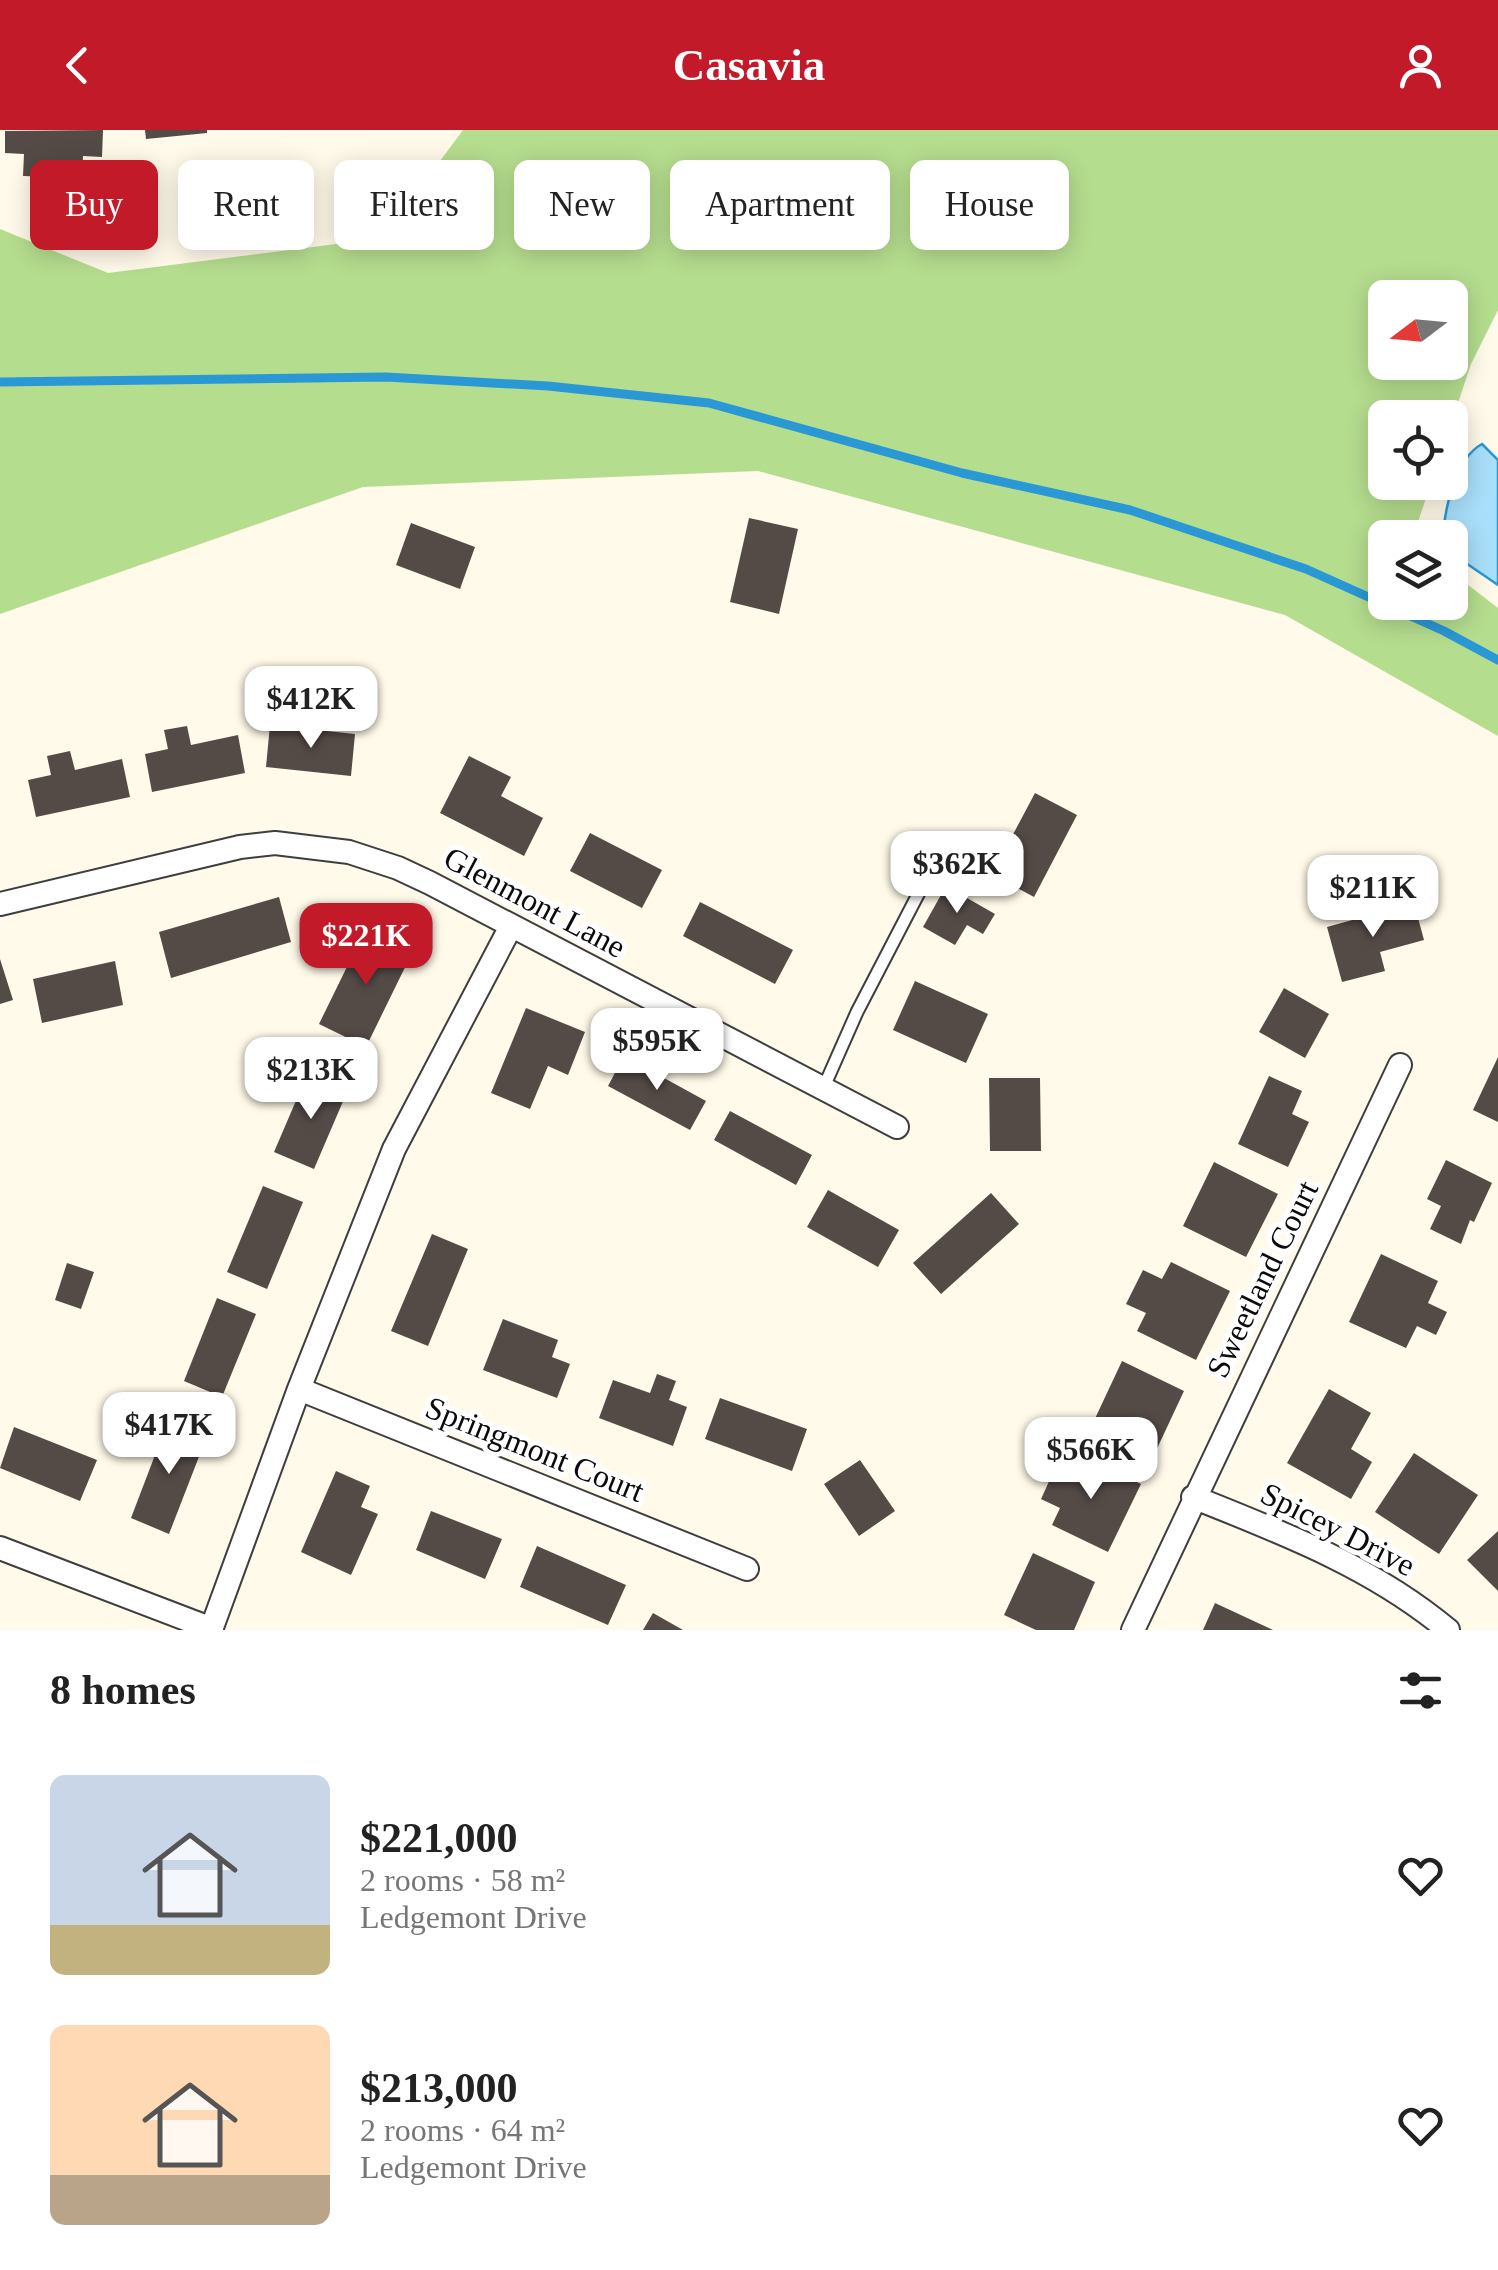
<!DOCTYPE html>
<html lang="en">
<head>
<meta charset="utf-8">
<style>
  body { margin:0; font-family:Georgia,serif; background:#f2f2f2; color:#222; height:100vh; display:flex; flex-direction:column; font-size:38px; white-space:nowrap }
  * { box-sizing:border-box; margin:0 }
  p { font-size:32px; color:#767676 }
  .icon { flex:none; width:55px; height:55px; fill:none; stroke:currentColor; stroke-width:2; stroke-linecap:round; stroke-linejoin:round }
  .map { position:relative; height:1500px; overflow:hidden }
  .side { display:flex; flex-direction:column; background:#fff; flex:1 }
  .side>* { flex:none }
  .guide { position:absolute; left:30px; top:30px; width:1440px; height:90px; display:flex; gap:20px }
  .needle { width:65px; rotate:254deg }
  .fabs { position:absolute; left:1368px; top:150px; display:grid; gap:20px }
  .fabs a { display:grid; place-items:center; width:100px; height:100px; border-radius:15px; background:#fff; box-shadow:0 5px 25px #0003; font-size:50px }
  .price { position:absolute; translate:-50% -85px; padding:0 22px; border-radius:20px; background:#fff; color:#222; font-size:32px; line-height:65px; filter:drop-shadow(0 2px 5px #0008) }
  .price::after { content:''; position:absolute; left:50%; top:60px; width:30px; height:22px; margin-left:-15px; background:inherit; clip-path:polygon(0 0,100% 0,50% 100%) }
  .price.active { background:#c31a29; color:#fff }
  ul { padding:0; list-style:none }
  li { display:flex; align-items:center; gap:30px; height:250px; padding:0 50px }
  li span { display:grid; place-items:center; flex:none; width:280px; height:200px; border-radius:15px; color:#555 }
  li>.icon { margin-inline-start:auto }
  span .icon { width:120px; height:120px; fill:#fffc; stroke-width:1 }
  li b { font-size:42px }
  h2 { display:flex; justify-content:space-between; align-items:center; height:120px; padding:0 50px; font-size:42px }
  .chip { padding:0 35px; border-radius:15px; background:#fff; box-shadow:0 5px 25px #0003; font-size:35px; line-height:90px }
  .chip.active { background:#c31a29; color:#fff }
  header { display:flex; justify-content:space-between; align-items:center; height:130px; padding:0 50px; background:#c31a29; color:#fff; font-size:45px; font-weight:800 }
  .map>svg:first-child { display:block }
  .forest { fill:#b5dd8e; fill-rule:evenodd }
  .water { fill:#a9dffa; stroke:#2b98d6; stroke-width:2.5 }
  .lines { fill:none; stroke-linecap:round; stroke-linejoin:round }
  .stream { stroke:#2b98d6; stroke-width:9 }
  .building { fill:#544b47 }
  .service-casing { stroke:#3e3e3e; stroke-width:15 }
  .minor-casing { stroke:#3e3e3e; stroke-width:26 }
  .service { stroke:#fff; stroke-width:11 }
  .minor { stroke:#fff; stroke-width:22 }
  .labels { text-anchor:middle; stroke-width:10; stroke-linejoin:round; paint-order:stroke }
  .street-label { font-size:32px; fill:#0b0b0b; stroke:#fff }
</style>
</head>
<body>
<header><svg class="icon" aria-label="back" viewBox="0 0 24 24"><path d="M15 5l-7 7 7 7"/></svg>Casavia<svg class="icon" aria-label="person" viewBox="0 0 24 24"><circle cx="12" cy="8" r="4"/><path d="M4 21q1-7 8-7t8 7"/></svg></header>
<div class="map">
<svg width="1498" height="1500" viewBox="0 0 1498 1500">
  <rect width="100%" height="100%" fill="#fffae9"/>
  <path class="forest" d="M463 0H1498V180L1471 234 1450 297V288H1385V352L1431 353 1413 407 1385 408V472H1450V441L1498 478V606L1285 485 758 341 363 357 0 484V99L108 143 383 108ZM1385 168H1450V232H1385Z"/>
  <path class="water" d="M1482 314 1498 330V455L1457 427 1450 408 1443 403C1446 375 1455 329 1482 314Z"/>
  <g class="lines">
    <path class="stream" d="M0 252 386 247 548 256 709 273 962 343 1130 380 1306 439 1444 501 1498 530"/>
  </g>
  <path class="building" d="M103 0 102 27 83 26 82 48 23 46 24 24 5 23V1Z
    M145 0H207V3L146 9Z
    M749 388 798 399 779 484 730 472Z
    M411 393 475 417 460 459 396 435Z
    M270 595 355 604 351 646 266 637Z
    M187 596 191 615 238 605 245 643 152 662 145 624 168 619 164 600Z
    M70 621 75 640 122 629 130 667 36 687 28 650 51 645 47 626Z
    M469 626 511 647 501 666 543 688 524 726 440 683Z
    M1035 663 1077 685 1034 767 992 744Z
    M590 703 662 740 642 778 570 741Z
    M946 756 995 784 983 804 967 795 955 815 923 797Z
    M279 767 291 812 171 848 159 802Z
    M700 772 793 820 775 854 683 806Z
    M1414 773 1424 810 1380 822 1385 841 1342 852 1327 797Z
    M365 800 412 823 366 917 319 894Z
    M0 829 13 870 0 874Z
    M115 831 123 875 42 893 33 849Z
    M915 851 988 884 966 933 893 900Z
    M1284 858 1329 884 1305 928 1259 902Z
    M526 878 585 902 568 945 548 936 530 979 491 963Z
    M624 926 706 971 690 1000 608 956Z
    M1498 927V992L1473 980Z
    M307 945 347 962 314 1039 274 1022Z
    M1269 946 1302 961 1292 984 1309 992 1288 1037 1238 1014Z
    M989 948H1040L1041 1021H990Z
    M730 981 812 1025 796 1055 714 1010Z
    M1446 1030 1492 1053 1474 1092 1470 1090 1461 1114 1430 1099 1441 1076 1427 1069Z
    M1214 1032 1278 1064 1246 1127 1183 1096Z
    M263 1056 303 1072 267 1159 227 1142Z
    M828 1060 899 1100 878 1137 807 1097Z
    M991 1063 1019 1094 941 1164 913 1133Z
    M432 1104 468 1119 428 1216 391 1201Z
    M1381 1124 1438 1151 1428 1173 1447 1182 1436 1205 1417 1196 1406 1218 1349 1192Z
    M1171 1132 1230 1161 1196 1230 1137 1201 1146 1183 1126 1174 1143 1140 1162 1149Z
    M67 1133 94 1142 81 1179 55 1170Z
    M217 1168 256 1184 222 1267 184 1251Z
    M503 1189 558 1210 552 1227 570 1234 557 1268 483 1240Z
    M1122 1231 1184 1261 1154 1325 1092 1295Z
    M657 1244 676 1251 669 1270 687 1277 673 1316 599 1288 613 1250 650 1263Z
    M1329 1259 1371 1283 1351 1319 1372 1332 1351 1369 1287 1333Z
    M720 1268 807 1299 792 1341 705 1309Z
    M168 1291 207 1306 169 1404 131 1388Z
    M14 1297 97 1330 80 1371 0 1338Z
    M1414 1323 1478 1365 1439 1424 1375 1382Z
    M1084 1327 1141 1354 1108 1422 1052 1395 1060 1378 1041 1369 1057 1334 1076 1344Z
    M860 1330 895 1381 859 1406 824 1354Z
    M336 1341 370 1356 361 1377 378 1384 351 1445 301 1422Z
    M431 1381 502 1409 485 1449 416 1420Z
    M1498 1401V1461L1467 1430Z
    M537 1416 626 1455 608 1495 520 1457Z
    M1033 1423 1095 1452 1074 1500H1036L1004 1485Z
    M1215 1473 1273 1500H1203Z
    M653 1483 683 1500H643Z"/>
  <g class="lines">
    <g class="service-casing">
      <path id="service" d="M823 959 857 882 939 724"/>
    </g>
    <g class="minor-casing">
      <path id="minor" d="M0 774 240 717 275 713 349 722 398 738 430 753 897 997
        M299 1259 747 1439
        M1193 1367C1283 1403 1373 1437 1448 1500
        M0 1418 212 1499
        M211 1500 299 1259 394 1019 510 798
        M1133 1500 1400 935"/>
    </g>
    <use href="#service" class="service"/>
    <use href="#minor" class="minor"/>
  </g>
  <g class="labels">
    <g class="street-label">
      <text transform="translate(535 772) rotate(28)" y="11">Glenmont Lane</text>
      <text transform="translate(1262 1149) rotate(-64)" y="11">Sweetland Court</text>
      <text transform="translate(535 1319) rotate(22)" y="11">Springmont Court</text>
      <text transform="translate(1338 1399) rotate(27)" y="11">Spicey Drive</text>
    </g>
  </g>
</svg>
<div class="fabs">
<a><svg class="needle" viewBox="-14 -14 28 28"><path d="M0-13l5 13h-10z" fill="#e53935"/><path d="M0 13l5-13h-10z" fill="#767676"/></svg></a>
<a><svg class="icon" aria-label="locate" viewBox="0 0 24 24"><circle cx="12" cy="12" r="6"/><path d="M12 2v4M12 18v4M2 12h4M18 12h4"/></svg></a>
<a><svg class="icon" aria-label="layers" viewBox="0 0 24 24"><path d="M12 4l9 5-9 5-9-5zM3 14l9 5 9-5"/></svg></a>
</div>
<b class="price" style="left:311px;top:621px">$412K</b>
<b class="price" style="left:957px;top:786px">$362K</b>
<b class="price" style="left:1373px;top:810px">$211K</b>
<b class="price active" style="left:366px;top:858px">$221K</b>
<b class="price" style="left:657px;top:963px">$595K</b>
<b class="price" style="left:311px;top:992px">$213K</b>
<b class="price" style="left:169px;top:1347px">$417K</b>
<b class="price" style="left:1091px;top:1372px">$566K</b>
<div class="guide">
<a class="chip active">Buy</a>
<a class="chip">Rent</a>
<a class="chip">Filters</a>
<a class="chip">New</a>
<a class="chip">Apartment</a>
<a class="chip">House</a>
</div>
</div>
<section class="side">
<h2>8 homes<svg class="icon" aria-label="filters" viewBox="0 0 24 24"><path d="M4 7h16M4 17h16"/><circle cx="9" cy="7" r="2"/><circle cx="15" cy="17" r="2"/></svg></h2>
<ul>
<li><span style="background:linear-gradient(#c9d6e8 75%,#c2b280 0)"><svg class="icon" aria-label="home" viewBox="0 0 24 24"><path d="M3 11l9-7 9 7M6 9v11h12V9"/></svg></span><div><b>$221,000</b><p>2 rooms · 58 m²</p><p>Ledgemont Drive</p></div><svg class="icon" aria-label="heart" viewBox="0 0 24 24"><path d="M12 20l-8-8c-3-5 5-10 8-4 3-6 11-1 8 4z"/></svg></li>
<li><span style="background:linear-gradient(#ffd9b3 75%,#b9a48a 0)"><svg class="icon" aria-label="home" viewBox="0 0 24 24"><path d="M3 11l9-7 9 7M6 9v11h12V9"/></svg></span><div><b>$213,000</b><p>2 rooms · 64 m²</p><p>Ledgemont Drive</p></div><svg class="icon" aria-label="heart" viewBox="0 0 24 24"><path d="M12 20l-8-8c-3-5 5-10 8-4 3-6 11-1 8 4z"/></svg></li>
</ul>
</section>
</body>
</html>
